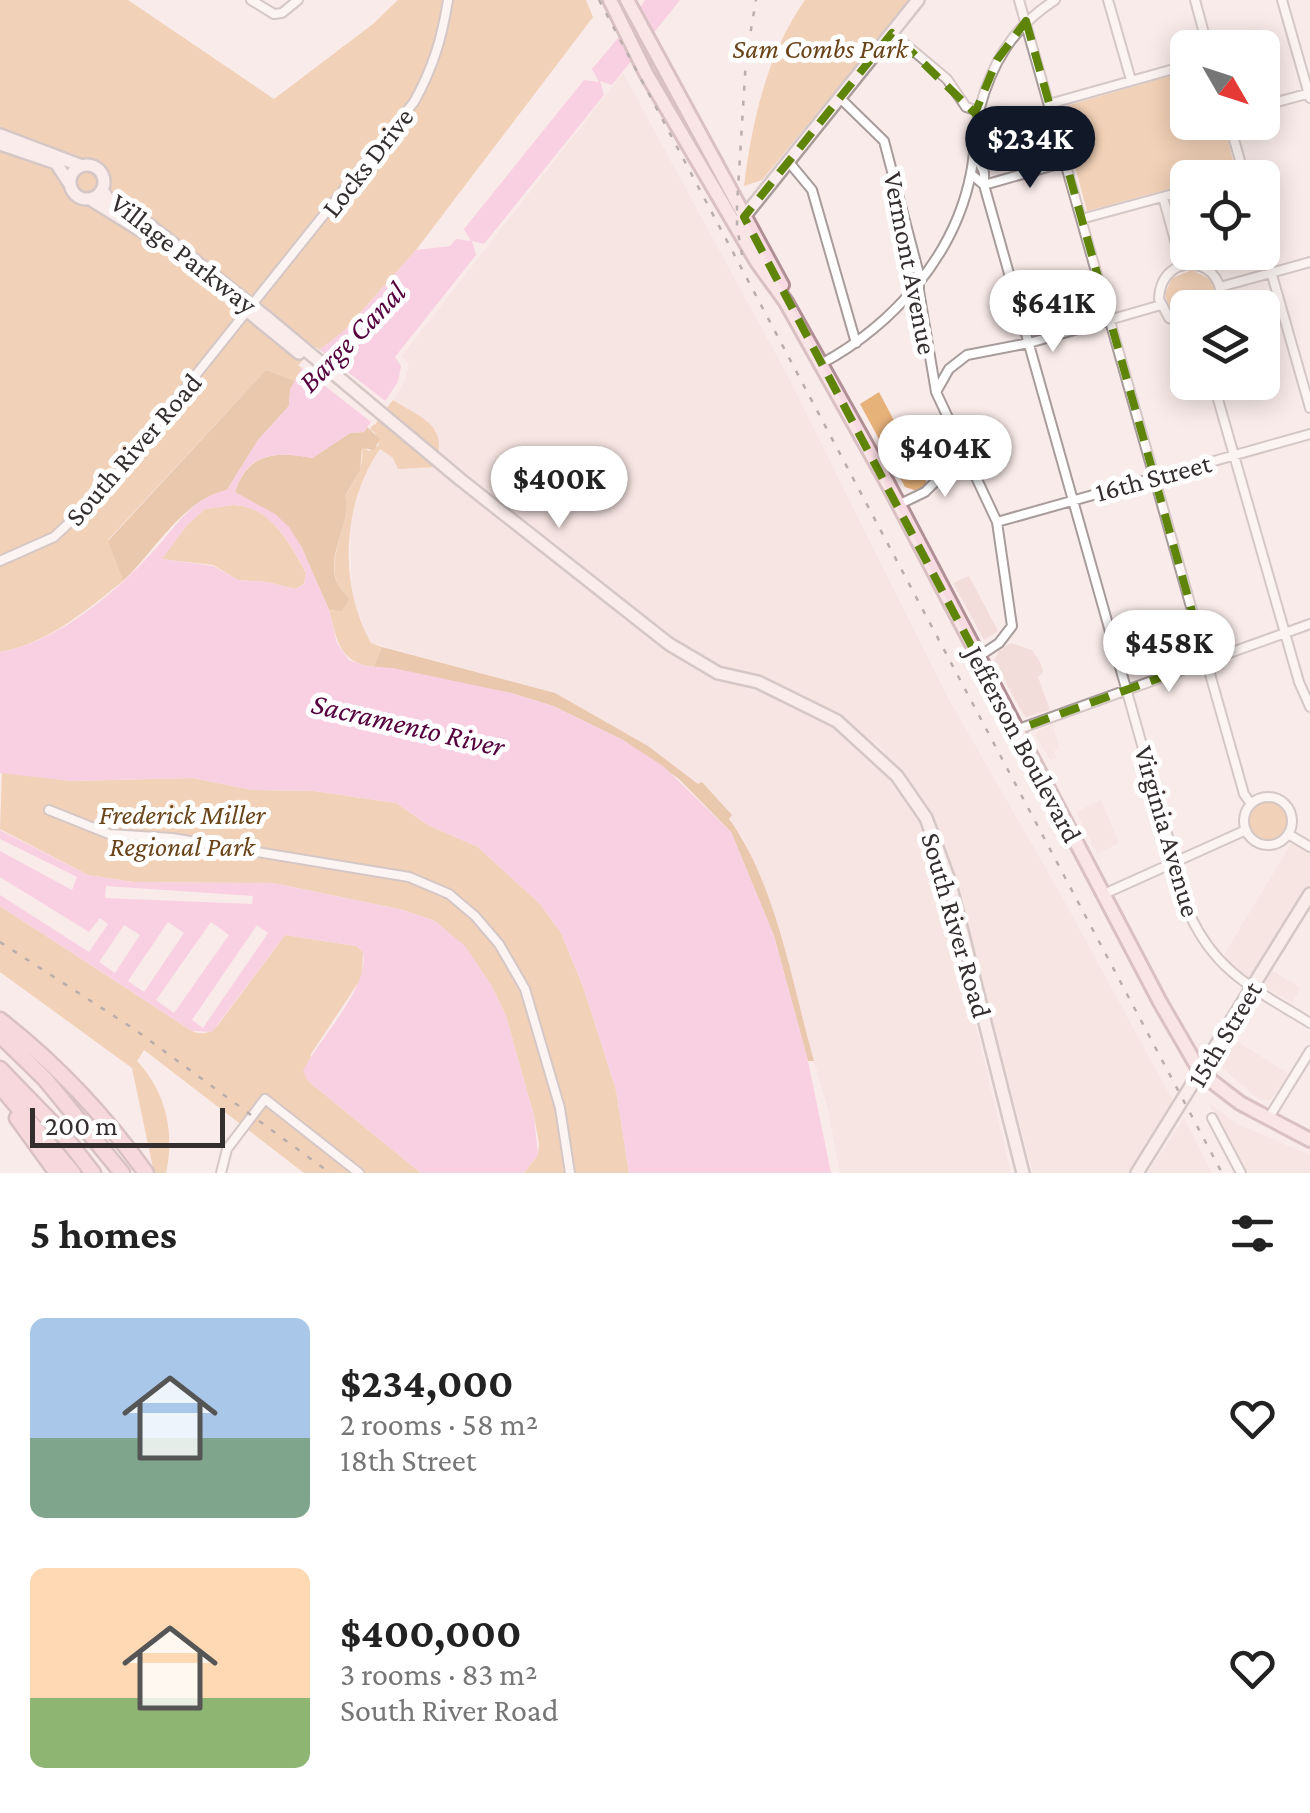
<!DOCTYPE html>
<html lang="en">
<head>
<meta charset="utf-8">
<style>
  body { margin:0; font-family:"Crimson Pro",serif; background:#f6f6f6; color:#222; height:100vh; display:flex; flex-direction:column; font-size:38px; white-space:nowrap }
  * { box-sizing:border-box; margin:0 }
  p { font-size:32px; color:#767676 }
  .icon { flex:none; width:55px; height:55px; fill:none; stroke:currentColor; stroke-width:2; stroke-linecap:round; stroke-linejoin:round }
  .map { position:relative; height:1173px; overflow:hidden }
  .details { display:flex; flex-direction:column; background:#fff; flex:1 }
  .details>* { flex:none }
  .needle { width:65px; rotate:129deg }
  .buttons { position:absolute; left:1170px; top:30px; display:grid; gap:20px }
  .buttons a { display:grid; place-items:center; width:110px; height:110px; border-radius:15px; background:#fff; box-shadow:0 5px 25px #0003; font-size:50px }
  .scale { position:absolute; left:30px; bottom:25px; width:195px; box-sizing:border-box; padding-left:10px; border:5px solid #342f2e; border-top:0; font-size:28px; line-height:35px; white-space:nowrap; color:#342f2e; -webkit-text-stroke:8px #fff; paint-order:stroke }
  .price { position:absolute; translate:-50% -85px; padding:0 22px; border-radius:35px; background:#fff; color:#222; font-size:32px; line-height:65px; filter:drop-shadow(0 2px 5px #0008) }
  .price::after { content:''; position:absolute; left:50%; top:60px; width:30px; height:22px; margin-left:-15px; background:inherit; clip-path:polygon(0 0,100% 0,50% 100%) }
  .price.on { background:#111827; color:#fff }
  ul { padding:0; list-style:none }
  li { display:flex; align-items:center; gap:30px; height:250px; padding:0 30px }
  li span { display:grid; place-items:center; flex:none; width:280px; height:200px; border-radius:15px; color:#555 }
  li>.icon { margin-inline-start:auto }
  span .icon { width:120px; height:120px; fill:#fffc; stroke-width:1 }
  li b { font-size:42px }
  h2 { display:flex; justify-content:space-between; align-items:center; height:120px; padding:0 30px; font-size:42px }
  .map>svg:first-child { display:block }
  .built { fill:#f3dddb }
  .green { fill:#e7b17a }
  .forest { fill:#d59d64 }
  .water { fill:#f7afda; fill-rule:evenodd }
  .pier { fill:#f9ebea }
  .lines { fill:none; stroke-linecap:round; stroke-linejoin:round }
  .street-casing { stroke:#a89c9b; stroke-width:12 }
  .secondary-casing { stroke:#a89c9b; stroke-width:16 }
  .primary-casing { stroke:#b18f96; stroke-width:18 }
  .highway-casing { stroke:#b18f96; stroke-width:19 }
  .street { stroke:#fff; stroke-width:8 }
  .secondary { stroke:#fcedf0; stroke-width:11 }
  .primary { stroke:#f8dbe2; stroke-width:12 }
  .highway { stroke:#f4c3ce; stroke-width:14 }
  .rail { stroke:#6d6564; stroke-width:2.5; stroke-dasharray:5 10; stroke-linecap:butt }
  .marked { fill:none; stroke:#5e8509; stroke-width:8; stroke-dasharray:20 12; stroke-linejoin:round }
  .labels { text-anchor:middle; stroke-width:10; stroke-linejoin:round; paint-order:stroke }
  .park-label { font-size:28px; font-style:italic; fill:#6a4419; stroke:#fff }
  .street-label { font-size:28px; fill:#342f2e; stroke:#fff }
  .water-label { font-size:30px; font-style:italic; fill:#55003e; stroke:#fff }
</style>
</head>
<body>
<div class="map">
<svg width="1310" height="1173" viewBox="0 0 1310 1173">
  <rect width="100%" height="100%" fill="#f9ebea"/>
  <path class="built" d="M623 73 785 371 948 698 1061 895 1172 1099 1169 1111 1128 1173H1033L941 836 915 789 879 746 806 696 752 674 715 665 684 646 440 452 436 430 393 400 404 383 409 364 401 357Z
    M380 449 393 458 398 469 435 467 692 668 806 710 833 725 875 761 916 815 930 847 951 922 1011 1173H840L828 1110 771 909 744 839 701 782 699 785 648 746 555 693 371 643 357 618 352 598 350 524 364 475Z
    M969 576 998 631 984 640 953 583Z
    M1011 643 1032 650 1040 662 1043 672 1038 677 1050 710 1026 717 1019 707 994 660 1000 649Z
    M1053 724 1059 748 1054 751 1057 758 1050 760 1035 735 1039 730Z
    M1101 800 1119 843 1097 854 1076 812Z
    M1292 842 1310 854V884L1252 977 1246 978 1222 958Z
    M1271 970 1301 988 1292 1002 1263 986Z
    M1230 1037 1289 1074 1270 1100 1258 1099 1221 1067 1220 1055Z
    M1209 1103 1237 1124 1310 1155V1173H1246Z
    M1184 1118 1212 1173H1148Z"/>
  <path class="green" d="M0 0H128L274 99 373 24 398 0H586L593 17 416 250 344 331 305 361 295 381 266 370 108 540 123 581C87 610 47 644 0 652Z
    M805 0H910L762 180 744 186C752 121 767 54 805 0Z
    M1187 71 1188 122 1224 123 1235 169 1210 177 1188 178 1187 184 1087 211 1059 108Z
    M1192 270 1211 280 1216 297 1213 307 1188 308V321L1170 311 1165 294 1172 278Z
    M879 392 927 483 917 491 905 487 860 404Z
    M393 400C424 420 449 424 435 467L398 469 393 458 380 449C342 503 338 585 371 643L382 647 374 667C339 663 337 640 329 610L334 611 343 591C319 566 353 525 345 496 354 481 365 466 362 447L369 451 379 445 375 433 370 429Z
    M234 505C270 506 291 545 306 573L304 584 295 589 267 582 238 580 213 565 161 559 188 524 205 509Z
    M2 772 71 781 193 778 252 790 314 791 396 803 428 825 478 847 540 904 561 933 584 989 616 1090 629 1173H524L538 1155 539 1143 534 1116 506 1016 491 985 465 947 435 921 403 910 273 883 133 882 88 875 0 829Z
    M1249 821a19 19 0 1 1 38 0a19 19 0 1 1-38 0Z
    M0 906 192 1031C203 1035 209 1034 218 1025L285 935 356 946 363 952 362 977 311 1054 308 1081 421 1173H304L144 1050 137 1061C166 1092 175 1132 166 1173H154L132 1068 0 972Z"/>
  <path class="forest" d="M266 370 295 381 290 390 289 406 258 440 227 490C182 500 156 550 123 581L108 541Z
    M367 427 380 439 374 450 362 448 360 470 345 496C353 524 322 559 339 586 342 591 346 595 349 599L342 611 329 610 301 546 235 492C247 453 277 451 312 458L350 433 364 432Z
    M382 647 555 693 648 746 698 784 702 782 732 815 729 819C776 883 792 984 814 1061H808L774 936 731 832 679 779 623 740 553 706 511 693 374 667Z"/>
  <path class="water" d="M645 0H680L612 85 600 81 604 95 484 244 472 241 476 255 395 357 401 366 398 382 364 432 350 433 312 458C277 451 247 452 235 492L275 514 289 527 301 546 329 610 337 643 349 660 366 666 393 668 511 693 553 706 623 740 663 766 731 832 774 936 808 1061 831 1173H629L616 1090 584 989 561 933 540 904 478 847 428 825 396 803 314 791 252 790 193 778 71 781 0 773V652C55 643 110 597 147 558 174 531 188 499 227 490L258 440 289 406 290 390 305 361 345 330 416 250 450 246 456 239 471 241 464 229 584 80 599 82 592 69 628 26ZM234 505C270 506 292 545 306 573L304 584 295 589 267 582 238 580 213 566 162 559 188 524 205 509Z
    M0 830 88 875 133 882 273 883 403 910 435 921 465 946 491 985 506 1016 534 1116 538 1155 524 1173H421L308 1081 303 1071C319 1038 370 988 363 952L356 946 285 935 212 1032 192 1031 0 906Z"/>
  <path class="pier" d="M316 347 389 404 375 425 298 365Z
    M0 839 77 877 72 890 0 851Z
    M0 877 89 932 100 918 108 924 89 952 0 895Z
    M106 886 253 896 252 904 105 898Z
    M168 922 184 933 144 992 128 981Z
    M211 922 229 935 174 1013 156 1000Z
    M124 925 140 935 115 973 99 962Z
    M257 925 268 933 203 1028 192 1020Z"/>
  <g class="lines">
    <g class="street-casing">
      <path id="street" d="M251 0 274 14 282 13 298 0
        M1019 0 1244 794 1251 804
        M1108 0 1131 80
        M1195 0 1208 48
        M1282 0 1310 98
        M840 98 884 141 919 274V291L936 392 997 522 1012 626 999 643 978 657
        M1049 104 1188 65
        M1262 106 1310 93
        M979 111C991 64 1013 27 1055 0
        M1229 122 1245 178
        M974 153 984 172V185L1065 162
        M788 161 812 190 856 343
        M971 174 984 185 1190 915C1217 974 1257 990 1310 1023
        M1163 197 1182 266
        M1081 219 1188 190
        M1262 240 1310 408
        M1220 287 1310 262
        M1188 327 1169 318 1159 299C1161 247 1232 257 1219 308
        M821 364C893 325 955 256 971 173 975 153 975 132 979 111L966 107 947 79 892 33
        M1213 382 1299 682 1310 707
        M936 392 949 369 967 355 1029 343 1161 305
        M898 505 925 492 963 454
        M997 522 1310 434
        M0 561 54 537 103 491 414 102C433 68 442 38 448 0
        M1016 730 1310 624
        M1244 821a24 24 0 1 1 48 0a24 24 0 1 1-48 0Z
        M49 810 109 834 172 838 409 877 449 894 475 916 499 944 525 989 560 1108 570 1173
        M1288 834 1310 847
        M1104 894 1246 830
        M1212 1118 1241 1173
        M1268 1119 1310 1051
        M221 1173 227 1149 265 1099 359 1173"/>
    </g>
    <g class="secondary-casing">
      <path id="secondary" d="M0 135 82 166
        M0 144 56 163 69 183
        M70 182a17 17 0 1 1 34 0a17 17 0 1 1-34 0Z
        M102 190 111 203 148 224 265 316 461 480 669 644 718 673 758 682 837 721 897 776 926 818 949 880 1023 1173
        M90 199 167 247
        M739 223 918 0
        M240 305 299 353
        M1137 1173 1310 894"/>
    </g>
    <g class="primary-casing">
      <path id="primary" d="M610 0 646 73 757 262 786 302 888 484 1160 1002 1201 1073 1240 1103 1310 1140
        M627 0 782 285"/>
    </g>
    <g class="highway-casing">
      <path id="highway" d="M0 1020C55 1063 105 1116 146 1173
        M0 1035 45 1079 122 1173
        M0 1069 61 1132 93 1173
        M0 1086 73 1173
        M17 1118 57 1173"/>
    </g>
    <use href="#street" class="street"/>
    <use href="#secondary" class="secondary"/>
    <use href="#primary" class="primary"/>
    <use href="#highway" class="highway"/>
    <path class="rail" d="M599 0 1222 1173
      M742 255 737 227V205L746 59 756 0
      M0 942 134 1029 330 1173"/>
  </g>
  <path d="M0 0H1310V1173H0ZM1026 21 1206 661 1016 730 744 217 892 33 975 113 997 60Z" fill="#f9ebea" fill-opacity=".55" fill-rule="evenodd"/>
  <path class="marked" d="M1026 21 1206 661 1016 730 744 217 892 33 975 113 997 60Z"/>
  <g class="labels">
    <g class="park-label">
      <text x="820" y="58">Sam Combs Park</text>
      <text x="182" y="824">Frederick Miller<tspan x="182" dy="32">Regional Park</tspan></text>
    </g>
    <g class="street-label">
      <text transform="translate(367 162) rotate(-52)" y="10">Locks Drive</text>
      <text transform="translate(184 253) rotate(38)" y="10">Village Parkway</text>
      <text transform="translate(911 263) rotate(79)" y="10">Vermont Avenue</text>
      <text transform="translate(133 449) rotate(-49)" y="10">South River Road</text>
      <text transform="translate(1153 477) rotate(-15)" y="10">16th Street</text>
      <text transform="translate(1024 744) rotate(62)" y="10">Jefferson Boulevard</text>
      <text transform="translate(1168 831) rotate(74)" y="10">Virginia Avenue</text>
      <text transform="translate(957 925) rotate(74)" y="10">South River Road</text>
      <text transform="translate(1224 1034) rotate(-59)" y="10">15th Street</text>
    </g>
    <g class="water-label">
      <text transform="translate(352 337) rotate(-46)" y="10">Barge Canal</text>
      <text transform="translate(408 725) rotate(13)" y="10">Sacramento River</text>
    </g>
  </g>
</svg>
<div class="buttons">
<a><svg class="needle" viewBox="-14 -14 28 28"><path d="M0-13l5 13h-10z" fill="#e53935"/><path d="M0 13l5-13h-10z" fill="#767676"/></svg></a>
<a><svg class="icon" aria-label="locate" viewBox="0 0 24 24"><circle cx="12" cy="12" r="6"/><path d="M12 2v4M12 18v4M2 12h4M18 12h4"/></svg></a>
<a><svg class="icon" aria-label="layers" viewBox="0 0 24 24"><path d="M12 4l9 5-9 5-9-5zM3 14l9 5 9-5"/></svg></a>
</div>
<div class="scale">200 m</div>
<b class="price on" style="left:1030px;top:191px">$234K</b>
<b class="price" style="left:1053px;top:355px">$641K</b>
<b class="price" style="left:945px;top:500px">$404K</b>
<b class="price" style="left:559px;top:531px">$400K</b>
<b class="price" style="left:1169px;top:695px">$458K</b>
</div>
<section class="details">
<h2>5 homes<svg class="icon" aria-label="filters" viewBox="0 0 24 24"><path d="M4 7h16M4 17h16"/><circle cx="9" cy="7" r="2"/><circle cx="15" cy="17" r="2"/></svg></h2>
<ul>
<li><span style="background:linear-gradient(#a9c7e8 60%,#7fa58c 0)"><svg class="icon" aria-label="home" viewBox="0 0 24 24"><path d="M3 11l9-7 9 7M6 9v11h12V9"/></svg></span><div><b>$234,000</b><p>2 rooms · 58 m²</p><p>18th Street</p></div><svg class="icon" aria-label="heart" viewBox="0 0 24 24"><path d="M12 20l-8-8c-3-5 5-10 8-4 3-6 11-1 8 4z"/></svg></li>
<li><span style="background:linear-gradient(#ffd9b3 65%,#8fb573 0)"><svg class="icon" aria-label="home" viewBox="0 0 24 24"><path d="M3 11l9-7 9 7M6 9v11h12V9"/></svg></span><div><b>$400,000</b><p>3 rooms · 83 m²</p><p>South River Road</p></div><svg class="icon" aria-label="heart" viewBox="0 0 24 24"><path d="M12 20l-8-8c-3-5 5-10 8-4 3-6 11-1 8 4z"/></svg></li>
</ul>
</section>
</body>
</html>
